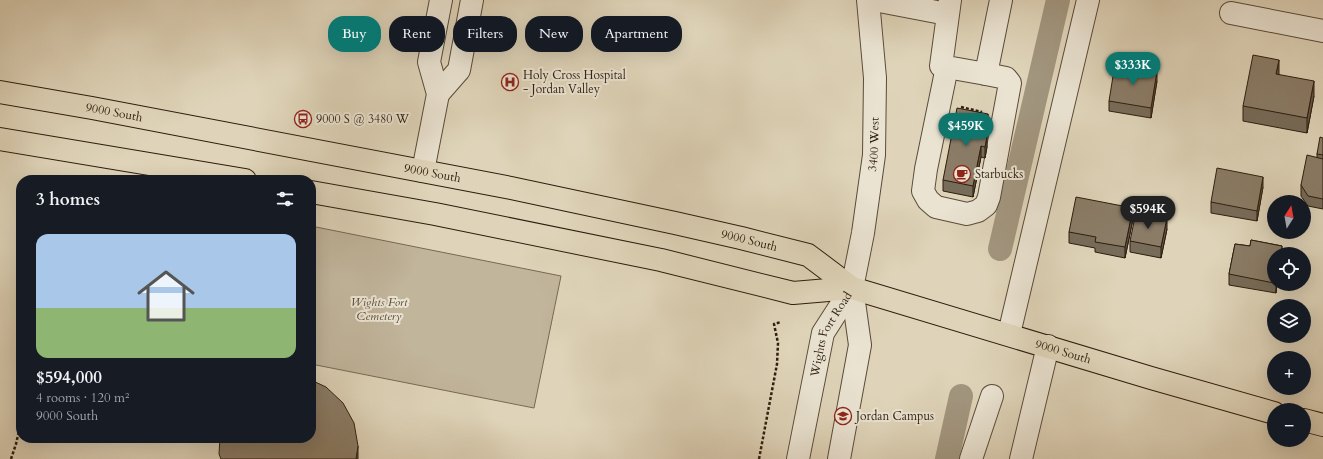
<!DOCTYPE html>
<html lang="en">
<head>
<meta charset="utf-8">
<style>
  body { margin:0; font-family:Cardo,serif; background:#20242c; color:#f1f3f6; height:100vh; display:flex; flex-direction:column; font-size:15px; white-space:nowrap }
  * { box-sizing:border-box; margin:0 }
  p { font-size:13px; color:#9ea1a6 }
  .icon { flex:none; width:22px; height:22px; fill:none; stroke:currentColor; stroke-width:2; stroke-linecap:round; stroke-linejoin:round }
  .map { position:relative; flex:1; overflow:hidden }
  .details { position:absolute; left:16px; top:175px; width:300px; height:268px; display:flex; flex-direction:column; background:#171b24; border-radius:16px; box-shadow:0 4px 16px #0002 }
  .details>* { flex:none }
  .top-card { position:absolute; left:328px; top:16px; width:380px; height:36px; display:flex; gap:8px }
  .needle { width:26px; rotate:11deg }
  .fabs { position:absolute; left:1267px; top:195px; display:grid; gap:8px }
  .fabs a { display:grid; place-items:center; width:44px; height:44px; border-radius:50%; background:#171b24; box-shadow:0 4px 16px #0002; font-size:20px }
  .price { position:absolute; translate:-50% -34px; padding:0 9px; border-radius:14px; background:#0f766e; color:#fff; font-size:13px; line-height:26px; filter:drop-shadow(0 1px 2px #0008) }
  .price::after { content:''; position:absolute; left:50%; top:24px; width:12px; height:9px; margin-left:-6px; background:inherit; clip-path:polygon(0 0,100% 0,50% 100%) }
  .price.current { background:#222; color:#fff }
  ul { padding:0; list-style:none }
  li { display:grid; align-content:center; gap:8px; height:212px; padding:0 20px }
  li+li { border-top:1px solid #363941 }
  li span { display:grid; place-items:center; height:124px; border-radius:12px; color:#555 }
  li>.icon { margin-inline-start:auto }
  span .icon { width:72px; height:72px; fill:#fffc; stroke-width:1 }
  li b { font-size:17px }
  h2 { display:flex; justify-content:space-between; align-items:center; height:48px; padding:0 20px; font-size:17px }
  .tag { padding:0 14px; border-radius:16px; background:#171b24; box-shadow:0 4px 16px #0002; font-size:14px; line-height:36px }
  .tag.current { background:#0f766e; color:#fff }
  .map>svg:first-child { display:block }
  .green { fill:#c1b59c; stroke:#776955 }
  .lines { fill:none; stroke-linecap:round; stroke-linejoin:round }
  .canal { stroke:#a2967f; stroke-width:24 }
  .minor-casing { stroke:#5a4b39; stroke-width:24 }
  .major-casing { stroke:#2d1d0e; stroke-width:24 }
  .path { stroke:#2d1d0e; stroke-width:2.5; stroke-dasharray:3 2; stroke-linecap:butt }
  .minor { stroke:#eae3d2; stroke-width:22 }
  .major { stroke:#dfd4b9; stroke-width:22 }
  .wall { fill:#776b59; stroke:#2d1d0e }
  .shaded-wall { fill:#615748; stroke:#2d1d0e }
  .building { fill:#8a7c67; stroke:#2d1d0e }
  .labels { text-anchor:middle; stroke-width:4; stroke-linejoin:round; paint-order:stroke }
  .poi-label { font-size:12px; fill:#2d1d0e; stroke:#eae3d2; text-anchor:start }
  .street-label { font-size:12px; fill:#2d1d0e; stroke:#eae3d2 }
  .park-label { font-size:12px; font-style:italic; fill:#594b39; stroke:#eae3d2 }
</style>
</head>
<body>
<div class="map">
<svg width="1323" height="459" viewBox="0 0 1323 459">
  <rect width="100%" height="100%" fill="#dfd4b9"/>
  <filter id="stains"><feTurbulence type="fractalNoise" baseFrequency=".005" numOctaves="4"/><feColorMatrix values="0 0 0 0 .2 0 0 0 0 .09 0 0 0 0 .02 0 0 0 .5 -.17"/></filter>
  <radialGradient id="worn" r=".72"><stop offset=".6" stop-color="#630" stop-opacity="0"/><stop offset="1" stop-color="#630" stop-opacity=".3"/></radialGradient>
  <path class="green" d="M311 226 561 276 534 408 311 364Z"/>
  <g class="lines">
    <path class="canal" d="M1000 249 1058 0
      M947 459 961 396"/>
    <g class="minor-casing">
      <g id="minor">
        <path d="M874 0 947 14"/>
        <path d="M950 0 941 66 986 74 1001 0"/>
        <path d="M1231 13 1323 31"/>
        <path d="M947 67 926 169 923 191 928 200 936 207 967 214 978 211 986 205 989 197 1010 83 1006 78 986 74"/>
        <path d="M438 94 459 70 472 0"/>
        <path d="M423 171 438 94 429 62 441 0"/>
        <path d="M1009 334 1088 0"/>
        <path id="s1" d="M798 459 823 333 852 288"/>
        <path id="s2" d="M839 459 860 345 852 288 863 233 874 155 875 78 868 0"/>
        <path d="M971 459 992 396"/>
        <path d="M1021 459 1048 346"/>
      </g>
    </g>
    <g class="major-casing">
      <g id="major">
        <path id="s3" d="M0 92 92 108 511 188 675 223 741 238 808 255 852 288 1151 378 1274 413"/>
        <path d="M0 139 245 180"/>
        <path d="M311 192 435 214 661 260 793 293 852 288"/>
        <path d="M1304 420 1323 425"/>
      </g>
    </g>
    <path class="path" d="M961 107 982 112
      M11 459 16 444 21 422
      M759 459 777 364 778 343 774 324 781 322"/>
    <use href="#minor" class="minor"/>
    <use href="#major" class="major"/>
  </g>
  <path class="wall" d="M1279 75 1314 96 1307 133 1243 121V106Z
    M1157 81 1151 118 1109 111V101Z
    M988 124 985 136 987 147 985 158 981 157 973 197 943 191V180Z
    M1323 138V209L1308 206 1301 196V185L1317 157V154Z
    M1263 187 1257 221 1211 213V202Z
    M1133 219 1125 258 1095 252V248L1069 243V232Z
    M1167 229 1161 258 1130 252V241Z
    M1251 240 1282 246V254H1274V284H1277L1276 293 1229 285V274L1235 244 1250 246Z"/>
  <path class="shaded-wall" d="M1279 60V75L1276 74Z
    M1157 71V81L1151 118V108Z
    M1314 81V96L1307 133V118Z
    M988 114V124L983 146V136Z
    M987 136V147L985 158V147Z
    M981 146V157L973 197V186Z
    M1263 177V187L1257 221V211Z
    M1133 208V219L1125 258V247Z
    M1167 218V229L1161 258V247Z
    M1276 284H1277L1276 293Z
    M358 446V459H356Z"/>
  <path class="building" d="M1253 55 1279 60 1276 74 1314 81 1307 118 1243 106Z
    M1115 64 1157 71 1151 108 1109 101Z
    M957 108 988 114 983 136H987L985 147 981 146 973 186 943 180Z
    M1320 137 1323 138V155L1317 154Z
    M1307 155 1323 159V199L1308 196 1301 185Z
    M1217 168 1263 177 1257 211 1211 202Z
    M1076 197 1133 208 1125 247 1095 242 1096 237 1069 232Z
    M1136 212 1167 218 1161 247 1130 241Z
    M1251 240 1282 246 1281 254H1274V283L1229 274 1235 244 1250 246Z
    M311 380 326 387 343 403 354 423 358 446 356 459H221L219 454 220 438H311Z"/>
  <defs>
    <g id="hospital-ring" transform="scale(0.9)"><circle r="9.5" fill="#eae3d2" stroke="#8f2418" stroke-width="1.5"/><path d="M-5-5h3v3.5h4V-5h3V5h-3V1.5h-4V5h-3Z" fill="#8f2418"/></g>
    <g id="bus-ring" transform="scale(0.9)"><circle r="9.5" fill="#eae3d2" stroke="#8f2418" stroke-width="1.5"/><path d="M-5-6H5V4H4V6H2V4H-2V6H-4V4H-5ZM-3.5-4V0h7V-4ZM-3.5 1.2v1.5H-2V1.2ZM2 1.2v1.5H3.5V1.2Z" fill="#8f2418"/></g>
    <g id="cafe-ring" transform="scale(0.9)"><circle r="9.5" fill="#eae3d2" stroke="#8f2418" stroke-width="1.5"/><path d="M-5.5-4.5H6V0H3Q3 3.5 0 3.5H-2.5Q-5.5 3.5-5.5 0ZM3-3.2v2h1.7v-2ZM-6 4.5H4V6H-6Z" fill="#8f2418"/></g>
    <g id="university-ring" transform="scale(0.9)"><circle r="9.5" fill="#eae3d2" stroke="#8f2418" stroke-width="1.5"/><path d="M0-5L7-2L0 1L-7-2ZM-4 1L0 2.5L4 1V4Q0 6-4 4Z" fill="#8f2418"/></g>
  </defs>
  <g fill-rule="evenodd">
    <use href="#hospital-ring" x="510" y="82"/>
    <use href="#bus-ring" x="303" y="119"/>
    <use href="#cafe-ring" x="962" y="174"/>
    <use href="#university-ring" x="843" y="416"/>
  </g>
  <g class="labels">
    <g class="poi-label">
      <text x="523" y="79">Holy Cross Hospital<tspan x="523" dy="14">- Jordan Valley</tspan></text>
      <text x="316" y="123">9000 S @ 3480 W</text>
      <text x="975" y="178">Starbucks</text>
      <text x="856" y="420">Jordan Campus</text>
    </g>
    <g class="street-label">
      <text dy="4" stroke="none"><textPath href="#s3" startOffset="116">9000 South</textPath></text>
      <text dy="4" stroke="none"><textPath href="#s2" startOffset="319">3400 West</textPath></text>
      <text dy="4" stroke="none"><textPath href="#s3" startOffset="440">9000 South</textPath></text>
      <text dy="4" stroke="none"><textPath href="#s3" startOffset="764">9000 South</textPath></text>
      <text dy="4" stroke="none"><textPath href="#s1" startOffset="130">Wights Fort Road</textPath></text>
      <text dy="4" stroke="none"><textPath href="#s3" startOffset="1100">9000 South</textPath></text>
    </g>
    <g class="park-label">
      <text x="379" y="306">Wights Fort<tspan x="379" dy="14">Cemetery</tspan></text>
    </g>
  </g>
  <rect width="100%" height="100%" filter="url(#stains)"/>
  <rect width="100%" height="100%" fill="url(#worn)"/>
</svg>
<div class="fabs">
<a><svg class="needle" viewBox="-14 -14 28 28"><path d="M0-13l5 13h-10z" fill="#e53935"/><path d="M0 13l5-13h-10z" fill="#9ea1a6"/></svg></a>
<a><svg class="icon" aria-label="locate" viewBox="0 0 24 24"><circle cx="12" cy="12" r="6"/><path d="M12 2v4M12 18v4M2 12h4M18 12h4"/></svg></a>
<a><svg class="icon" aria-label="layers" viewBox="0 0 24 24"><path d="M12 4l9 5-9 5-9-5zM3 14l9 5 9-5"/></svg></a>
<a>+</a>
<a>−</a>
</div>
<b class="price" style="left:1133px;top:86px">$333K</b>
<b class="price" style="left:966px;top:147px">$459K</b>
<b class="price current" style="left:1148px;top:230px">$594K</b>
<div class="top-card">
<a class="tag current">Buy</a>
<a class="tag">Rent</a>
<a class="tag">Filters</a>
<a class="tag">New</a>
<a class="tag">Apartment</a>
</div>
<section class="details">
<h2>3 homes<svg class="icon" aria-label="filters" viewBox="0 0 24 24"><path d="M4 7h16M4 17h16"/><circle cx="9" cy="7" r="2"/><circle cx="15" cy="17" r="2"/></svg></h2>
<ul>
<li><span style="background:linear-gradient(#a9c7e8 60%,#8fb573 0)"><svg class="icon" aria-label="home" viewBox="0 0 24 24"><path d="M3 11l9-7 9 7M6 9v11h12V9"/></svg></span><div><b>$594,000</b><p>4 rooms · 120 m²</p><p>9000 South</p></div></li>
</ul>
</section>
</div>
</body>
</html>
